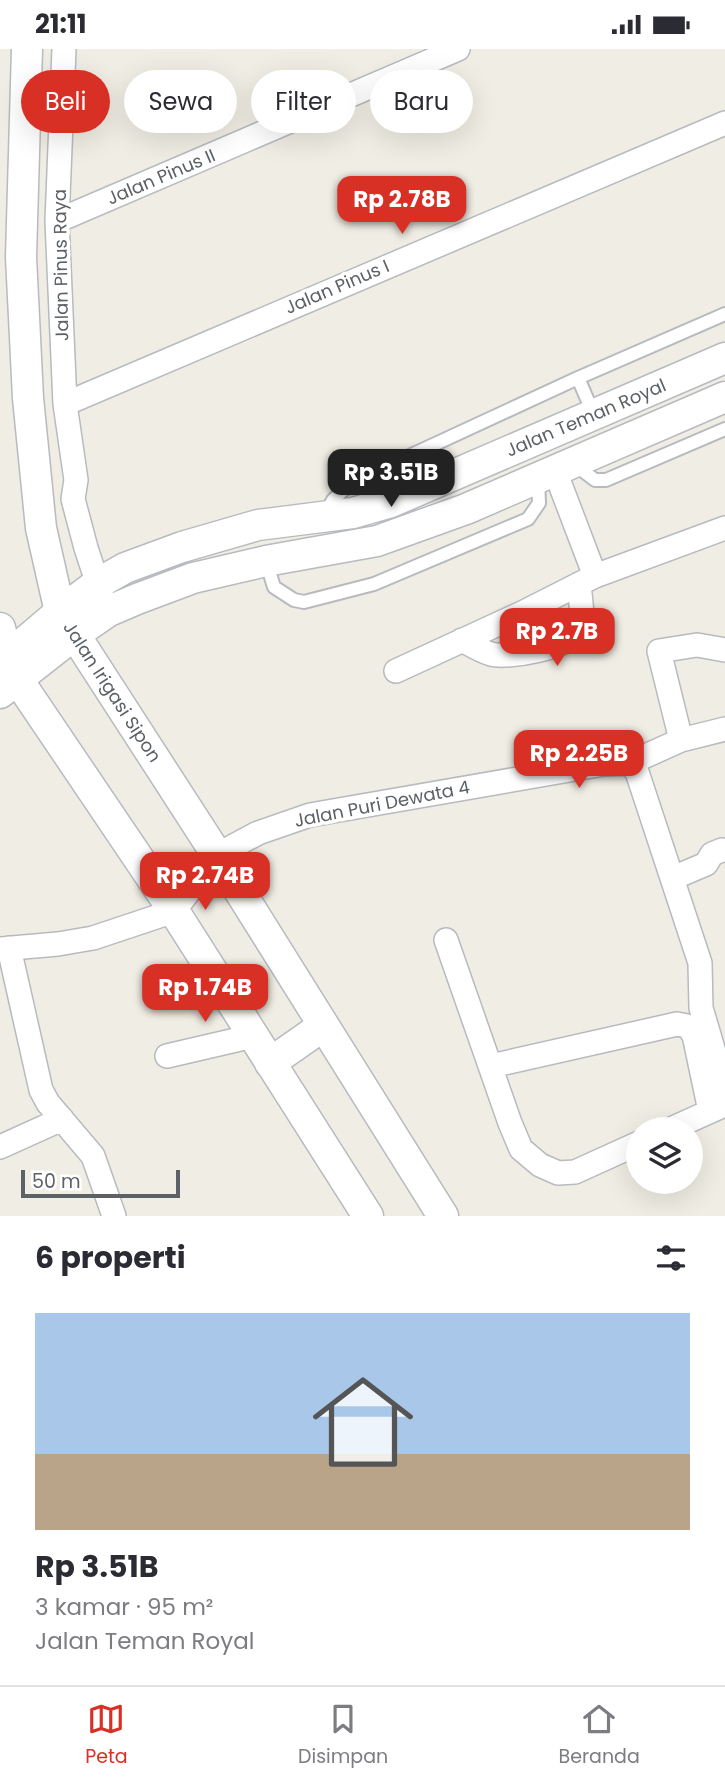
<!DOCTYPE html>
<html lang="id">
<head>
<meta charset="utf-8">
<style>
  body { margin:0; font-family:Poppins,sans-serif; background:#f7f7f7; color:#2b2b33; height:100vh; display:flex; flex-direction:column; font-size:26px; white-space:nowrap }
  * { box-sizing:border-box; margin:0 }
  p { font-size:23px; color:#7c7c81 }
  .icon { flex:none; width:38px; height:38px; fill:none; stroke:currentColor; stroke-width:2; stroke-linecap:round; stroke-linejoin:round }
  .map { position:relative; height:1167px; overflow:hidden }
  .side { display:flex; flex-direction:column; background:#fff; flex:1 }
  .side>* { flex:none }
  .top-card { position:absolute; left:21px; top:21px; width:684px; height:63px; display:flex; gap:14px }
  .buttons { position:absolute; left:626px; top:1068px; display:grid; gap:14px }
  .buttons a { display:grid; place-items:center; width:77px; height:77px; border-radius:50%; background:#fff; box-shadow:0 7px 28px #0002; font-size:35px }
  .scale { position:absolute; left:21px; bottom:18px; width:159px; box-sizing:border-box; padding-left:7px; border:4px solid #5c6166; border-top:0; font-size:19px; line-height:24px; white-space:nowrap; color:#5c6166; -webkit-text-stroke:5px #fff; paint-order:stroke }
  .price { position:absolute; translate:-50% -60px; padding:0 16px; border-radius:14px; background:#d93025; color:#fff; font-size:23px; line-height:46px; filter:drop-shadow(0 2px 4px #0008) }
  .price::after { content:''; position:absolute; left:50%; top:42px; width:21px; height:16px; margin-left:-10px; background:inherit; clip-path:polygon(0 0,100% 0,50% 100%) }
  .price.active { background:#222; color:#fff }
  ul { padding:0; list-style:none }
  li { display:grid; align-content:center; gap:14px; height:371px; padding:0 35px }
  li span { display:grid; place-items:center; height:217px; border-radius:0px; color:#555 }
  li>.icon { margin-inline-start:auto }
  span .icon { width:126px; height:126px; fill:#fffc; stroke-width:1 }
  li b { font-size:30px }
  h2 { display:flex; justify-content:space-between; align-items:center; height:84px; padding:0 35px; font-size:30px }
  .chip { padding:0 24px; border-radius:32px; background:#fff; box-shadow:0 7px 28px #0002; font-size:24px; line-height:63px }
  .chip.active { background:#d93025; color:#fff }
  .status { display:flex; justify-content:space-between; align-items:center; height:49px; padding:0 35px; background:#fff; direction:ltr }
  .status svg { height:19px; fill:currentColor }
  .tab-bar { display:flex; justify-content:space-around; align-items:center; height:98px; border-top:2px solid #e1e1e2; background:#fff; font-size:19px; color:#7c7c81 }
  .tab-bar a { display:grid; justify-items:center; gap:4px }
  .tab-bar .active { color:#d93025 }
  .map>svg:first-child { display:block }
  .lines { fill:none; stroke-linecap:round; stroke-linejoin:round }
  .service-casing { stroke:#b7babf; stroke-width:16 }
  .minor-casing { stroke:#b7babf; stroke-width:26 }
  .tertiary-casing { stroke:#b7babf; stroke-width:33 }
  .service { stroke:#fff; stroke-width:12 }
  .minor { stroke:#fff; stroke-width:23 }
  .tertiary { stroke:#fff; stroke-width:30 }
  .labels { text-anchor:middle; stroke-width:7; stroke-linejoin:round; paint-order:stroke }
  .street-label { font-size:18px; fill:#5c6166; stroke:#fff }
</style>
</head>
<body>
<div class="status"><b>21:11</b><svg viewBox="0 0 49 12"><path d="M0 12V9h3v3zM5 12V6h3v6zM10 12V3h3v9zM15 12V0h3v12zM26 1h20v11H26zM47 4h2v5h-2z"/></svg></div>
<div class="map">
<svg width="725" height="1167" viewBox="0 0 725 1167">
  <rect width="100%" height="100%" fill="#f0ede4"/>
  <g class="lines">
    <g class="service-casing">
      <path id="service" d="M578 329 594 366
        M574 415 595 431H606L725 380
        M326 464 333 451 351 434 578 329 725 265
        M266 512 274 538 294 551 304 553 374 535 528 470 539 454 538 429"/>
    </g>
    <g class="minor-casing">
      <path id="minor" d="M64 0 57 172 65 355 76 431 73 450 86 499 102 548
        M57 172 458 0
        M65 355 725 74
        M555 422 595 527
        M462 591C471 596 481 602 491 605 507 610 570 598 578 583 585 571 580 549 579 535
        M396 622 522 564 595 527 725 479
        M681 691 659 602 697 596 725 601
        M630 714 681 691 725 680
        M673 829 706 815 712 805 722 801
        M446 891 510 1074 521 1100 540 1116 558 1124 575 1123 639 1094
        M9 899 41 1041 48 1054 93 1107 114 1167
        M0 900 58 895 93 889 174 862 217 806 258 784 310 766 604 715 630 714 637 723 700 914 701 959 725 1040
        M167 1007 253 987
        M491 1017 677 975 687 977 694 986 710 1062
        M671 1080 722 1057
        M0 1098 62 1070"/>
    </g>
    <g class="tertiary-casing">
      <path id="tertiary" d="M27 0 21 208 28 349 41 479 60 563 217 806 443 1167
        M0 579 8 609 18 631 174 862 368 1167
        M0 614 60 563 97 535 125 519 182 498 258 476 353 464 391 453 725 309
        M0 644 74 586 109 562 137 550 193 529 266 512 377 492 466 460 725 348
        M270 1014 323 977"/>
    </g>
    <use href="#service" class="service"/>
    <use href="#minor" class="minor"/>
    <use href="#tertiary" class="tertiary"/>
  </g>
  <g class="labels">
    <g class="street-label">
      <text transform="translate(161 128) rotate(-23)" y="6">Jalan Pinus II</text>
      <text transform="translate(61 216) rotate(-91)" y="6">Jalan Pinus Raya</text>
      <text transform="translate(337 238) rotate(-23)" y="6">Jalan Pinus I</text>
      <text transform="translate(586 369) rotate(-23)" y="6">Jalan Teman Royal</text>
      <text transform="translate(112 643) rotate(57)" y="6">Jalan Irigasi Sipon</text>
      <text transform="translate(382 755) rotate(-11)" y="6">Jalan Puri Dewata 4</text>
    </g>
  </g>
</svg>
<div class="buttons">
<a><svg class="icon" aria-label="layers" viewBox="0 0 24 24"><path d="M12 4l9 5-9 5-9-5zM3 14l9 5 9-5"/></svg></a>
</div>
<div class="scale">50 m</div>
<b class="price" style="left:402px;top:187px">Rp 2.78B</b>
<b class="price active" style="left:391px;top:460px">Rp 3.51B</b>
<b class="price" style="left:557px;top:619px">Rp 2.7B</b>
<b class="price" style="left:579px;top:741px">Rp 2.25B</b>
<b class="price" style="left:205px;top:863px">Rp 2.74B</b>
<b class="price" style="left:205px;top:975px">Rp 1.74B</b>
<div class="top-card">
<a class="chip active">Beli</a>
<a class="chip">Sewa</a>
<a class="chip">Filter</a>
<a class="chip">Baru</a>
</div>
</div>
<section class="side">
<h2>6 properti<svg class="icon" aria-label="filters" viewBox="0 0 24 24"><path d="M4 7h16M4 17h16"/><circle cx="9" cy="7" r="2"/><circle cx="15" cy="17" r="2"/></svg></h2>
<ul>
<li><span style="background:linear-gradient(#a9c7e8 65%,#b9a48a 0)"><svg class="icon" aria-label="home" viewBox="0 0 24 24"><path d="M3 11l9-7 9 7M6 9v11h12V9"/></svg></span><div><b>Rp 3.51B</b><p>3 kamar · 95 m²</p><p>Jalan Teman Royal</p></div></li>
</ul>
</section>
<nav class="tab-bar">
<a class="active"><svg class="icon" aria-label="map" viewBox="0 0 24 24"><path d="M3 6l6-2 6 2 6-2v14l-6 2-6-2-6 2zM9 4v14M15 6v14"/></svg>Peta</a>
<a><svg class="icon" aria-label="saved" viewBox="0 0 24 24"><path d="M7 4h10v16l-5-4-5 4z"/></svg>Disimpan</a>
<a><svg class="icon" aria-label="home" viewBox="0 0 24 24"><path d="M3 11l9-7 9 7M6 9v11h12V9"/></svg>Beranda</a>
</nav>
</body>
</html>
